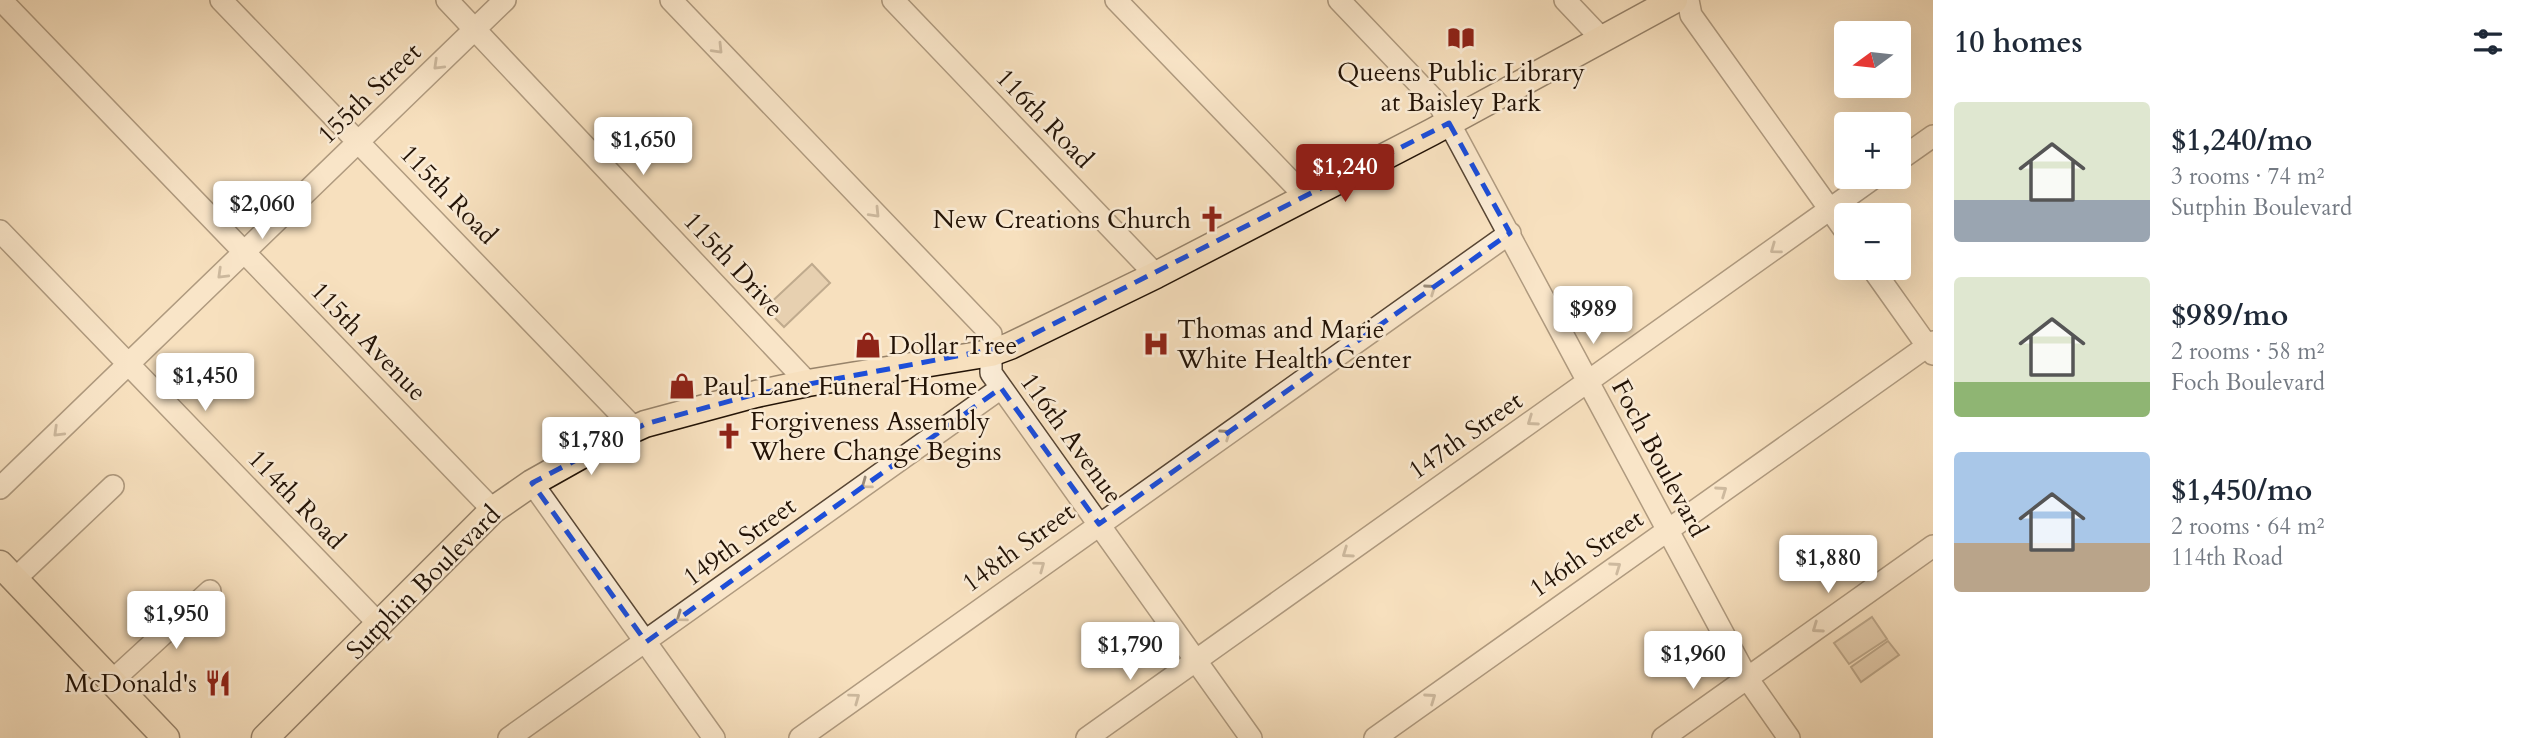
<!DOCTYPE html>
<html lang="en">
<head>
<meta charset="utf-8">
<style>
  body { margin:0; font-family:Cardo,serif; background:#f6f6f7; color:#1f2937; height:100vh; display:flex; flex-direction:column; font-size:26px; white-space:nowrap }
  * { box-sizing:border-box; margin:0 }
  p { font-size:23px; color:#747a83 }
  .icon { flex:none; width:38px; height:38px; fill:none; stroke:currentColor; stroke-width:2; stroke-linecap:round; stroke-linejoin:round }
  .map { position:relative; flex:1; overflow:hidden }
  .drawer { display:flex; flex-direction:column; background:#fff; width:595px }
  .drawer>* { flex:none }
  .needle { width:46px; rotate:255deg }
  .tools { position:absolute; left:1834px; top:21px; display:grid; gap:14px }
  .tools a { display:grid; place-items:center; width:77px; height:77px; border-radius:7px; background:#fff; box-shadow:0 7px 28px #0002; font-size:35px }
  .price { position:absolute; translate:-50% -60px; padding:0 16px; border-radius:7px; background:#fff; color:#222; font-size:23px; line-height:46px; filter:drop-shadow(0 2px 4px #0008) }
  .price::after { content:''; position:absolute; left:50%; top:42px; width:21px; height:16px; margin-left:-10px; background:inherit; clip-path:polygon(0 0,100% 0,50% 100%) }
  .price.selected { background:#8f2418; color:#fff }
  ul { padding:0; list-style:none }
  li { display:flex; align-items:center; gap:21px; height:175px; padding:0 21px }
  li span { display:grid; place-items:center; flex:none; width:196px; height:140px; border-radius:7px; color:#555 }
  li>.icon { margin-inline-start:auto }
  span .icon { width:84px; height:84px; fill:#fffc; stroke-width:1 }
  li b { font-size:30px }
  h2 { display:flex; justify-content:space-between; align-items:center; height:84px; padding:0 21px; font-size:30px }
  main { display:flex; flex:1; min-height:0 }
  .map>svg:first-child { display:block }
  .green { fill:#d3bd9f; stroke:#7b6852; stroke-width:2 }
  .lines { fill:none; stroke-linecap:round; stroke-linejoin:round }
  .minor-casing { stroke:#584634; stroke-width:24 }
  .major-casing { stroke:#231306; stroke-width:29 }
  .minor { stroke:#faebd5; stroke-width:21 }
  .major { stroke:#f7e0be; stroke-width:26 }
  .oneway { stroke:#998a78 }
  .marked { fill:none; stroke:#1d4ed8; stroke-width:5; stroke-dasharray:14 9; stroke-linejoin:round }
  .labels { text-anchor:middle; stroke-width:5; stroke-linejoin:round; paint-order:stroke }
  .poi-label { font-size:26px; fill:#231306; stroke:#faebd5; text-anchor:start }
  .street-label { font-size:26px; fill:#231306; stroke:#faebd5 }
</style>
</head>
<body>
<main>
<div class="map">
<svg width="1933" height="738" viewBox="0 0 1933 738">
  <rect width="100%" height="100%" fill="#f7e0be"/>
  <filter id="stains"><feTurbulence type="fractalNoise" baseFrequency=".00286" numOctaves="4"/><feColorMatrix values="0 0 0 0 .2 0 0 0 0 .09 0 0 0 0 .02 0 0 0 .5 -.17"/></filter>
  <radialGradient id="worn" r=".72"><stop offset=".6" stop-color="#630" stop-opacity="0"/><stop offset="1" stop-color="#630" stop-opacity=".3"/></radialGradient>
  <path class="green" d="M812 264 830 283 784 327 765 308Z
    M1872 617 1887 639 1849 664 1834 643Z
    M1888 641 1899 655 1861 682 1851 667Z"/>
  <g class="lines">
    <g class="minor-casing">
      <path id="minor" d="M1 0 493 510
        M221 0 634 428
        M447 0 808 383
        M671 0 991 334V373L1251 738
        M893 0 1156 275
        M1116 0 1306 197
        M1339 0 1440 106 1747 678 1789 738
        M1565 0 1603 40
        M1688 0 1691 15 1846 232
        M1899 160 1933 136
        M0 231 379 624
        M1872 268 1933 354
        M532 483 714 738
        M0 488 505 0
        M15 579 113 486
        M113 680 210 591
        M509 738 1001 388
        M800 738 1510 233
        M1087 738 1875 177
        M1375 738 1933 342
        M1663 738 1933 546"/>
    </g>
    <g class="major-casing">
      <path id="major" d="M0 564 166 738
        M265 738 493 510 532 483 605 442 645 424 756 394 808 383 991 353 1010 346 1156 275 1432 132 1674 0"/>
    </g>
    <use href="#minor" class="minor"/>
    <use href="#major" class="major"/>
  </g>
  <defs><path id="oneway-chevron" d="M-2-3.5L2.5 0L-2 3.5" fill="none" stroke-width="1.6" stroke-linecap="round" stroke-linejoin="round" transform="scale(1.75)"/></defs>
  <g class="oneway">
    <use href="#oneway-chevron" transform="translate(718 49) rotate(46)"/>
    <use href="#oneway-chevron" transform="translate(438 65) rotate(136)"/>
    <use href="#oneway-chevron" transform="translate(875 213) rotate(46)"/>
    <use href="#oneway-chevron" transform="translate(1775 249) rotate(144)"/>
    <use href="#oneway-chevron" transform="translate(222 274) rotate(136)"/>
    <use href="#oneway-chevron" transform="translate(1431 289) rotate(-35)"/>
    <use href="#oneway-chevron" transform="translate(1532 421) rotate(145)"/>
    <use href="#oneway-chevron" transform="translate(58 432) rotate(136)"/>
    <use href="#oneway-chevron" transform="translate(1226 434) rotate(-35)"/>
    <use href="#oneway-chevron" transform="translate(866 484) rotate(144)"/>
    <use href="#oneway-chevron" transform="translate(1722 491) rotate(-35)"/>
    <use href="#oneway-chevron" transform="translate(1347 553) rotate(145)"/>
    <use href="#oneway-chevron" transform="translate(1040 566) rotate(-36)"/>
    <use href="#oneway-chevron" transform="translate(1616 567) rotate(-35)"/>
    <use href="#oneway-chevron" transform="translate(681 617) rotate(144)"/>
    <use href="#oneway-chevron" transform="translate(1817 628) rotate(145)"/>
    <use href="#oneway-chevron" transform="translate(855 698) rotate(-36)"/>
    <use href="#oneway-chevron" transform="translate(1431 698) rotate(-35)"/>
  </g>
  <path d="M0 0H1933V738H0ZM1449 123 1510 233 1099 524 1001 388 646 642 532 483 645 424 756 394 1010 346Z" fill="#f7e0be" fill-opacity=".55" fill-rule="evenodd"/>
  <path class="marked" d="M1449 123 1510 233 1099 524 1001 388 646 642 532 483 645 424 756 394 1010 346Z"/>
  <defs>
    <g id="library-bare" transform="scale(2.1)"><path d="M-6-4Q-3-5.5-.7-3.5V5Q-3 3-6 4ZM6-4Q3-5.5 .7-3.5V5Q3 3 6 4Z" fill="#8f2418" stroke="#faebd5" stroke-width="2.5" paint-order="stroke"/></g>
    <g id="church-bare" transform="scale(2.1)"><path d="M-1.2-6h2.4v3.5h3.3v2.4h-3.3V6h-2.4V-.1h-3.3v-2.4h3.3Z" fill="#8f2418" stroke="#faebd5" stroke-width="2.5" paint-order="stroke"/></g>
    <g id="hospital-bare" transform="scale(2.1)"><path d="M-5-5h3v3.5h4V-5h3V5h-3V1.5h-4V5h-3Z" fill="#8f2418" stroke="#faebd5" stroke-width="2.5" paint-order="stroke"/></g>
    <g id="shop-bare" transform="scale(2.1)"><path d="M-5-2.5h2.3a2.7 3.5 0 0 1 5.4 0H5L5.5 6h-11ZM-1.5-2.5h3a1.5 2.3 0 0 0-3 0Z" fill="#8f2418" stroke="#faebd5" stroke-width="2.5" paint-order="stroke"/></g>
    <g id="restaurant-bare" transform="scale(2.1)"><path d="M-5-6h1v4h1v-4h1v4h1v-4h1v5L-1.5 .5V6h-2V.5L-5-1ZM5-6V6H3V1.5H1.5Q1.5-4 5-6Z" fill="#8f2418" stroke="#faebd5" stroke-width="2.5" paint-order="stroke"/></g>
  </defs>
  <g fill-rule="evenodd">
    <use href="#library-bare" x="1461" y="38"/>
    <use href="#church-bare" x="1212" y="219"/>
    <use href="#hospital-bare" x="1156" y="344"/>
    <use href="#shop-bare" x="868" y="345"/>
    <use href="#shop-bare" x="682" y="386"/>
    <use href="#church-bare" x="729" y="436"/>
    <use href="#restaurant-bare" x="218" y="683"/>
  </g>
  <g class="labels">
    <g class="poi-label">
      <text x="1461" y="81" text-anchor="middle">Queens Public Library<tspan x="1461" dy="30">at Baisley Park</tspan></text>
      <text x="1191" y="228" text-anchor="end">New Creations Church</text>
      <text x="1177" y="338">Thomas and Marie<tspan x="1177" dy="30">White Health Center</tspan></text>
      <text x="889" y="354">Dollar Tree</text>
      <text x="703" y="395">Paul Lane Funeral Home</text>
      <text x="750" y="430">Forgiveness Assembly<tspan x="750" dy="30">Where Change Begins</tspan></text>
      <text x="197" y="692" text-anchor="end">McDonald's</text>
    </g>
    <g class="street-label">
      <text transform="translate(369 93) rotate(-44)" y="9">155th Street</text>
      <text transform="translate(1045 118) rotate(46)" y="9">116th Road</text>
      <text transform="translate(449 194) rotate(46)" y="9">115th Road</text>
      <text transform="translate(734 264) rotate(47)" y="9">115th Drive</text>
      <text transform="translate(369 341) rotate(46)" y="9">115th Avenue</text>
      <text transform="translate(1465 435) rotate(-35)" y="9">147th Street</text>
      <text transform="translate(1072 438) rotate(54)" y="9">116th Avenue</text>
      <text transform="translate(1660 458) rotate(62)" y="9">Foch Boulevard</text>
      <text transform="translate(297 499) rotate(46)" y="9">114th Road</text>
      <text transform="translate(739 541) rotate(-36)" y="9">149th Street</text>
      <text transform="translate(1018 547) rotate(-36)" y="9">148th Street</text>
      <text transform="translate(1586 553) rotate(-35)" y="9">146th Street</text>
      <text transform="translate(423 582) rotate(-45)" y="9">Sutphin Boulevard</text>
    </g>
  </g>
  <rect width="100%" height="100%" filter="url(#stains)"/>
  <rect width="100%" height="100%" fill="url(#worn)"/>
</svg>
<div class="tools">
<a><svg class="needle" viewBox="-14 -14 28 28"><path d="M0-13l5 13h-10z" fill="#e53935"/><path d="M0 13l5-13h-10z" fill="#747a83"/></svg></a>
<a>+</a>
<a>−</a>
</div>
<b class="price" style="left:643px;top:177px">$1,650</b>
<b class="price selected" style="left:1345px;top:204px">$1,240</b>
<b class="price" style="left:262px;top:241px">$2,060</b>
<b class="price" style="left:1593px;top:346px">$989</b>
<b class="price" style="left:205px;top:413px">$1,450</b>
<b class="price" style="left:591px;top:477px">$1,780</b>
<b class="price" style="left:1828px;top:595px">$1,880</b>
<b class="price" style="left:176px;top:651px">$1,950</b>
<b class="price" style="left:1130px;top:682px">$1,790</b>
<b class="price" style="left:1693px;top:691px">$1,960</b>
</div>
<section class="drawer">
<h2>10 homes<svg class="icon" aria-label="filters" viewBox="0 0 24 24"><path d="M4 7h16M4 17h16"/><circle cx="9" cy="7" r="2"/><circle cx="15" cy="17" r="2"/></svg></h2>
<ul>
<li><span style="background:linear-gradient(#dfe7d0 70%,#9aa5b1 0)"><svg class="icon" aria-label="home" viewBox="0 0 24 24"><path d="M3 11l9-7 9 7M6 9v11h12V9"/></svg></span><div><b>$1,240/mo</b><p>3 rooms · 74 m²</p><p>Sutphin Boulevard</p></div></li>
<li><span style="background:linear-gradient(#dfe7d0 75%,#8fb573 0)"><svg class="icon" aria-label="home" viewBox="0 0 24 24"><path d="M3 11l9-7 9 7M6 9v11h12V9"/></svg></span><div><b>$989/mo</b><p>2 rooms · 58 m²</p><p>Foch Boulevard</p></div></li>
<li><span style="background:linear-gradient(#a9c7e8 65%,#b9a48a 0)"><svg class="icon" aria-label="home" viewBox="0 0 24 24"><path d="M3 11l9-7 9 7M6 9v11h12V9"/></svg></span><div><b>$1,450/mo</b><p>2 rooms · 64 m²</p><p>114th Road</p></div></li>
</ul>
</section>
</main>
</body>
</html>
